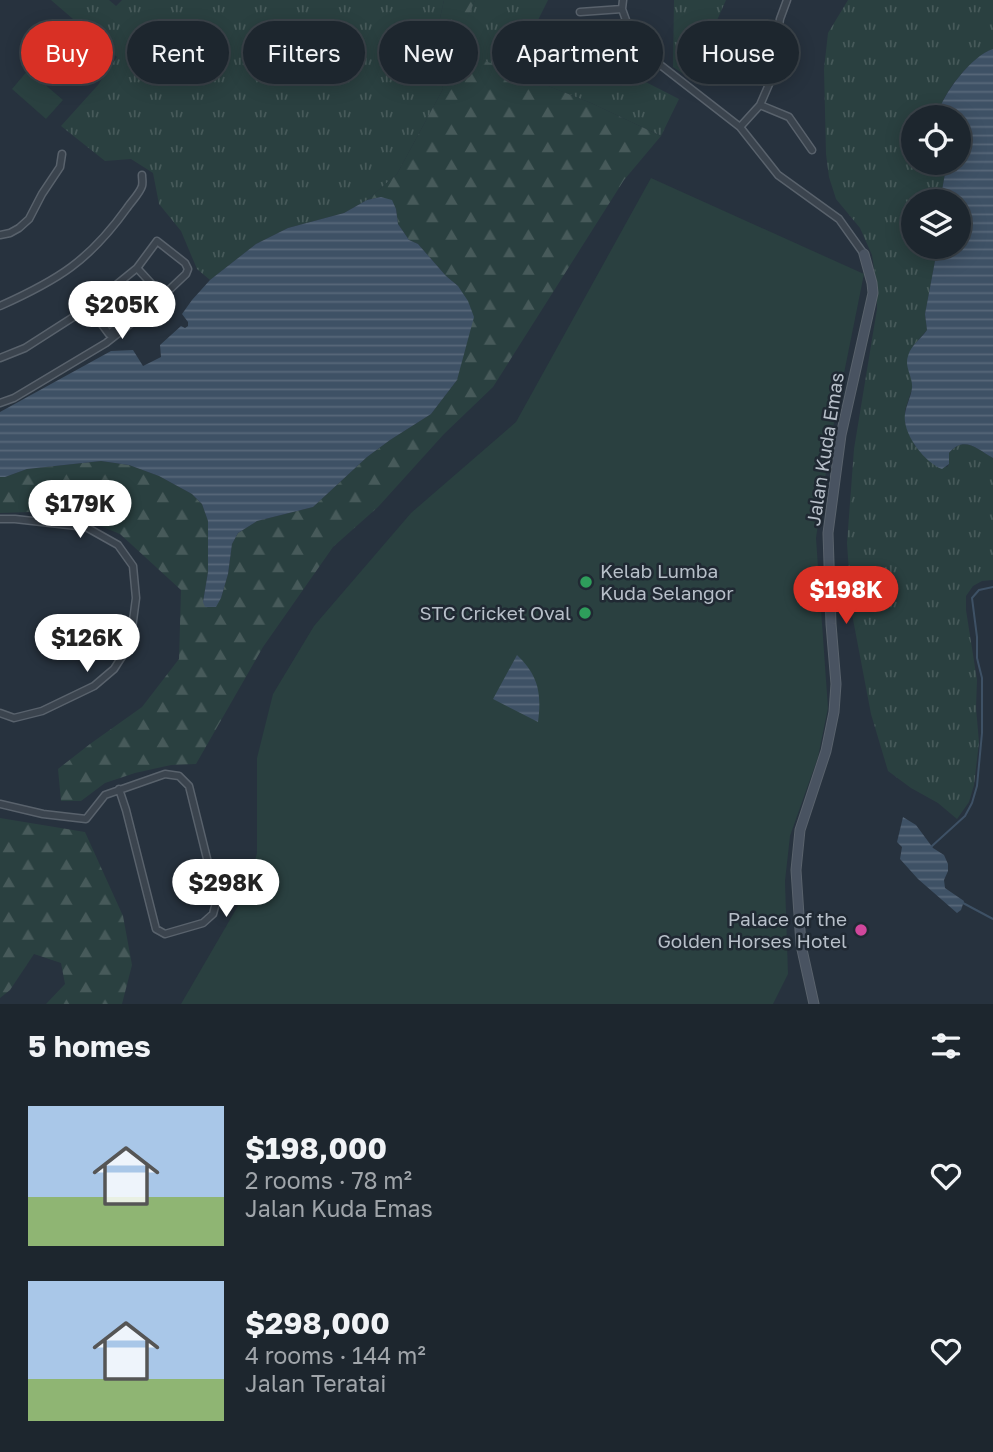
<!DOCTYPE html>
<html lang="en">
<head>
<meta charset="utf-8">
<style>
  body { margin:0; font-family:"Golos Text",sans-serif; background:#2a323a; color:#f1f3f6; height:100vh; display:flex; flex-direction:column; font-size:26px; white-space:nowrap }
  * { box-sizing:border-box; margin:0 }
  p { font-size:23px; color:#a0a5aa }
  .icon { flex:none; width:38px; height:38px; fill:none; stroke:currentColor; stroke-width:2; stroke-linecap:round; stroke-linejoin:round }
  .map { position:relative; height:1004px; overflow:hidden }
  .panel { display:flex; flex-direction:column; background:#1d262e; flex:1 }
  .panel>* { flex:none }
  .top-card { position:absolute; left:21px; top:21px; width:952px; height:63px; display:flex; gap:14px }
  .controls { position:absolute; left:901px; top:105px; display:grid; gap:14px }
  .controls a { display:grid; place-items:center; width:70px; height:70px; border-radius:50%; background:#1d262e; box-shadow:0 4px 18px #0003,0 0 0 2px #3b434a; font-size:35px }
  .price { position:absolute; translate:-50% -60px; padding:0 16px; border-radius:24px; background:#fff; color:#222; font-size:23px; line-height:46px; filter:drop-shadow(0 2px 4px #0008) }
  .price::after { content:''; position:absolute; left:50%; top:42px; width:21px; height:16px; margin-left:-10px; background:inherit; clip-path:polygon(0 0,100% 0,50% 100%) }
  .price.active { background:#d93025; color:#fff }
  ul { padding:0; list-style:none }
  li { display:flex; align-items:center; gap:21px; height:175px; padding:0 28px }
  li span { display:grid; place-items:center; flex:none; width:196px; height:140px; border-radius:0px; color:#555 }
  li>.icon { margin-inline-start:auto }
  span .icon { width:84px; height:84px; fill:#fffc; stroke-width:1 }
  li b { font-size:30px }
  h2 { display:flex; justify-content:space-between; align-items:center; height:84px; padding:0 28px; font-size:30px }
  .pill { padding:0 24px; border-radius:32px; background:#1d262e; box-shadow:0 4px 18px #0003,0 0 0 2px #3b434a; font-size:24px; line-height:63px }
  .pill.active { background:#d93025; color:#fff }
  .map>svg:first-child { display:block }
  .grass { fill:url(#grass-tufts) }
  .forest { fill:url(#forest-firs) }
  .pitch { fill:#2a4040 }
  .water { fill:url(#water-rules) }
  .lines { fill:none; stroke-linecap:round; stroke-linejoin:round }
  .stream { stroke:#3e5165; stroke-width:2 }
  .street-casing { stroke:#59626c; stroke-width:9 }
  .secondary-casing { stroke:#59626c; stroke-width:11 }
  .street { stroke:#3b444e; stroke-width:6 }
  .secondary { stroke:#495361; stroke-width:9 }
  .leisure-dot { fill:#2e9e5b; stroke:#202933; stroke-width:2.5 }
  .hotel-dot { fill:#d1479c; stroke:#202933; stroke-width:2.5 }
  .labels { text-anchor:middle; stroke-width:5; stroke-linejoin:round; paint-order:stroke }
  .street-label { font-size:19px; fill:#b7bfc9; stroke:#202933 }
  .poi-label { font-size:19px; fill:#b7bfc9; stroke:#202933; text-anchor:end }
</style>
</head>
<body>
<div class="map">
<svg width="993" height="1004" viewBox="0 0 993 1004">
  <defs>
    <pattern id="grass-tufts" width="24" height="20" patternUnits="userSpaceOnUse" patternTransform="scale(1.75)"><rect width="24" height="20" fill="#2a4040"/><path d="M3 7l-1-3M5 7V3M7 7l1-3M15 17l-1-3M17 17v-4M19 17l1-3" fill="none" stroke="#475a5a"/></pattern>
    <pattern id="forest-firs" width="22" height="20" patternUnits="userSpaceOnUse" patternTransform="scale(1.75)"><rect width="22" height="20" fill="#2a4040"/><path d="M5 1l3.5 6h-7zM16 11l3.5 6h-7z" fill="#475a5a"/></pattern>
    <pattern id="water-rules" width="6" height="5" patternUnits="userSpaceOnUse" patternTransform="scale(1.75)"><rect width="6" height="5" fill="#3e5165"/><path d="M0 2.5h6" fill="none" stroke="#58687a"/></pattern>
  </defs>
  <rect width="100%" height="100%" fill="#27323e"/>
  <path class="grass" d="M51 0H109L116 6 122 0H444L437 32 443 89 397 174 367 200 344 213 288 228 256 244 210 280 197 269 181 231 159 204 153 173 131 159 105 161 61 126 98 85 117 57Z
    M475 0H548L530 36 593 59 636 77 679 99 661 136 591 103 454 49Z
    M674 0H726L691 79 673 67Z
    M848 0H993V49C973 55 939 96 938 117H914V163H947L940 201H914V247H929L935 261 925 314 927 330 913 346 912 389 905 410V423L915 446 947 467 949 464V453C964 435 977 449 993 458V580L982 581 973 586 966 596V610L977 680 976 708 979 742 974 785 969 802 957 819 938 803 911 788 888 771 871 714 852 614 847 543 854 449 877 309V288L872 255 860 228 836 199 829 177 826 154 824 69 828 33Z"/>
  <path class="forest" d="M444 0H475L455 49 591 103 661 136 624 180 493 387 444 434 378 507 333 547 263 647 196 764 171 765 135 773 105 783 81 801H61L58 769 90 744 142 707 179 659 181 590 120 534 63 511 0 513V477H5L27 469 101 461 129 465 159 476 192 494 202 504 208 521V572L203 602 221 598 228 574 232 544 238 533 257 521 313 507 367 457 390 440 431 414 457 380 458 286 446 276 418 244 409 240 398 224 396 209 381 197 367 200 397 174 443 89 437 32Z
    M0 818 85 832 123 916 132 965 122 1004H46L65 984 61 963 34 954 10 990 0 998Z"/>
  <path class="pitch" d="M62 28 87 49 75 63 50 41Z
    M28 70 63 100 46 119 12 89Z
    M651 178 864 274 832 433 816 538 828 708 818 757 790 836 785 881 788 974 773 1004H181L246 892 257 853V758L273 694 314 626 411 513 516 422Z"/>
  <path class="water" d="M993 49V458C977 449 964 435 949 453V464L942 469C924 462 902 433 905 414 906 405 911 397 912 388 913 377 904 367 908 356 911 345 921 339 927 330L925 314 935 261 929 247H959V201H940L947 163H959V117H938L937 115C943 94 972 55 993 49Z
    M381 197 392 200 396 209 398 224 409 240 418 244 446 276 458 286 468 301 474 317 457 380 431 414 390 440 367 457 313 507 257 521 238 533 232 544 228 574 221 598 216 607H205L203 602 208 572V521L202 504 192 494 159 476 129 465 101 461 27 469 5 477H0V412L111 351 133 350 143 366 161 357 160 345 181 326 185 328 188 326V322L182 314 192 300 210 280 256 244 288 228 344 213 367 200Z
    M517 655C538 675 542 693 538 722L493 699Z
    M903 817 916 825 933 848 944 855 948 864V871L944 880 945 888 964 901 961 910 957 913 918 879 900 859 902 847 897 842Z"/>
  <g class="lines">
    <path class="stream" d="M932 846 965 816 972 803 977 786 982 733V678L977 658V637L972 598 979 590 993 587
      M963 903 993 919"/>
    <g class="street-casing">
      <path id="street" d="M623 0 622 9 631 34 645 53 740 127 778 175 839 219 864 254
        M580 12 622 9
        M708 51 770 82
        M760 105 789 117 812 150
        M740 127 760 105 770 82 780 19 787 0
        M0 235 10 233 19 228 29 219 42 194 60 167 62 154
        M0 306C58 280 89 261 127 208 131 202 140 193 142 186 143 182 142 179 142 175
        M89 307 109 334 159 292 137 268
        M0 358 25 348 89 307 137 268 157 241 185 263 188 269 186 274 148 310 106 343 14 398 0 403
        M0 519H15L86 527 118 545 133 566 136 598 130 644 114 669 94 686 42 711 14 718 0 713
        M0 804 43 814 86 819 105 795 165 774 179 776 189 786 217 899 213 914 203 923 165 934 156 929 126 810 119 789"/>
    </g>
    <g class="secondary-casing">
      <path id="secondary" d="M814 1004 801 945 796 870 800 830 826 751 834 712 836 684 831 624 828 533 841 435 873 293 872 283 864 254"/>
    </g>
    <use href="#street" class="street"/>
    <use href="#secondary" class="secondary"/>
  </g>
  <g class="leisure-dot">
    <circle cx="586" cy="582" r="7"/>
    <circle cx="585" cy="613" r="7"/>
  </g>
  <circle class="hotel-dot" cx="861" cy="930" r="7"/>
  <g class="labels">
    <g class="street-label">
      <text transform="translate(825 449) rotate(-81)" y="7">Jalan Kuda Emas</text>
    </g>
    <g class="poi-label">
      <text x="600" y="578" text-anchor="start">Kelab Lumba<tspan x="600" dy="22">Kuda Selangor</tspan></text>
      <text x="571" y="620">STC Cricket Oval</text>
      <text x="847" y="926">Palace of the<tspan x="847" dy="22">Golden Horses Hotel</tspan></text>
    </g>
  </g>
</svg>
<div class="controls">
<a><svg class="icon" aria-label="locate" viewBox="0 0 24 24"><circle cx="12" cy="12" r="6"/><path d="M12 2v4M12 18v4M2 12h4M18 12h4"/></svg></a>
<a><svg class="icon" aria-label="layers" viewBox="0 0 24 24"><path d="M12 4l9 5-9 5-9-5zM3 14l9 5 9-5"/></svg></a>
</div>
<b class="price" style="left:122px;top:341px">$205K</b>
<b class="price" style="left:80px;top:540px">$179K</b>
<b class="price active" style="left:846px;top:626px">$198K</b>
<b class="price" style="left:87px;top:674px">$126K</b>
<b class="price" style="left:226px;top:919px">$298K</b>
<div class="top-card">
<a class="pill active">Buy</a>
<a class="pill">Rent</a>
<a class="pill">Filters</a>
<a class="pill">New</a>
<a class="pill">Apartment</a>
<a class="pill">House</a>
</div>
</div>
<section class="panel">
<h2>5 homes<svg class="icon" aria-label="filters" viewBox="0 0 24 24"><path d="M4 7h16M4 17h16"/><circle cx="9" cy="7" r="2"/><circle cx="15" cy="17" r="2"/></svg></h2>
<ul>
<li><span style="background:linear-gradient(#a9c7e8 65%,#8fb573 0)"><svg class="icon" aria-label="home" viewBox="0 0 24 24"><path d="M3 11l9-7 9 7M6 9v11h12V9"/></svg></span><div><b>$198,000</b><p>2 rooms · 78 m²</p><p>Jalan Kuda Emas</p></div><svg class="icon" aria-label="heart" viewBox="0 0 24 24"><path d="M12 20l-8-8c-3-5 5-10 8-4 3-6 11-1 8 4z"/></svg></li>
<li><span style="background:linear-gradient(#a9c7e8 70%,#8fb573 0)"><svg class="icon" aria-label="home" viewBox="0 0 24 24"><path d="M3 11l9-7 9 7M6 9v11h12V9"/></svg></span><div><b>$298,000</b><p>4 rooms · 144 m²</p><p>Jalan Teratai</p></div><svg class="icon" aria-label="heart" viewBox="0 0 24 24"><path d="M12 20l-8-8c-3-5 5-10 8-4 3-6 11-1 8 4z"/></svg></li>
</ul>
</section>
</body>
</html>
